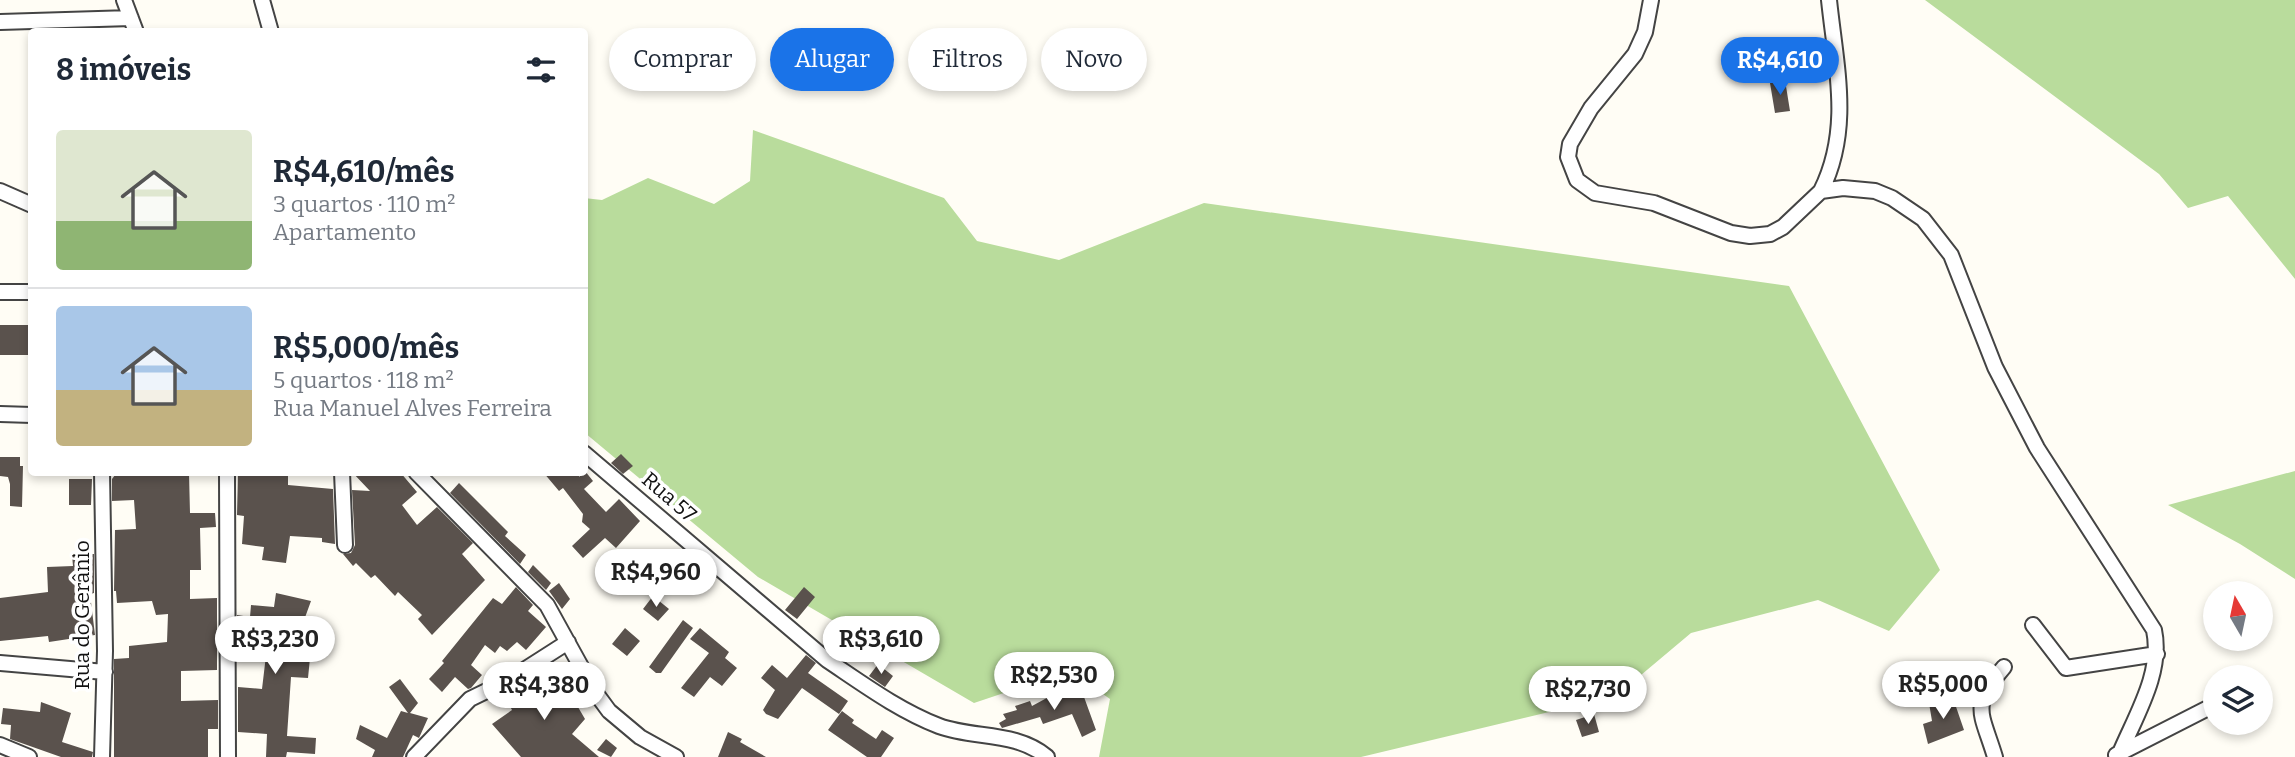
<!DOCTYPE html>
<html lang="pt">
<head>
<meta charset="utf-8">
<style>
  body { margin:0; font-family:Bitter,serif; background:#f6f6f7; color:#1f2937; height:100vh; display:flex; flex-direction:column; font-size:26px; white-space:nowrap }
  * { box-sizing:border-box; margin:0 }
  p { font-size:23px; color:#747a83 }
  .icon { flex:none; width:38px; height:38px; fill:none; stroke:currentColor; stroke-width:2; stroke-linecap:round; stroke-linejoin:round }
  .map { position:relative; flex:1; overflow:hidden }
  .sheet { position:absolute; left:28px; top:28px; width:560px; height:448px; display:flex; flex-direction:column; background:#fff; border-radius:7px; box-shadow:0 4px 10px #0003 }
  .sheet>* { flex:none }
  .banner { position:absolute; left:609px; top:28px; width:665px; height:63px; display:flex; gap:14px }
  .needle { width:46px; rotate:351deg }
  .buttons { position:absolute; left:2203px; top:581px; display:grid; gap:14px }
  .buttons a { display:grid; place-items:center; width:70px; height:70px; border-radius:50%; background:#fff; box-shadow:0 4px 10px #0003; font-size:35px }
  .price { position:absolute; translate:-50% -60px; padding:0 16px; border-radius:24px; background:#fff; color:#222; font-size:23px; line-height:46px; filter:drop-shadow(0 2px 4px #0008) }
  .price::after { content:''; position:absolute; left:50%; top:42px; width:21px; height:16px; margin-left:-10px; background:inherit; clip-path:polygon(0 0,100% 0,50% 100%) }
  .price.current { background:#1a73e8; color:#fff }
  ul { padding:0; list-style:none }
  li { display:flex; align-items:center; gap:21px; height:175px; padding:0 28px }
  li+li { border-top:2px solid #e0e1e3 }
  li span { display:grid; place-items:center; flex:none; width:196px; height:140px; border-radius:7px; color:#555 }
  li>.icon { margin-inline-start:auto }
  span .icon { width:84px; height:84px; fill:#fffc; stroke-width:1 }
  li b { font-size:30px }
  h2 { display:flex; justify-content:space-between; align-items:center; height:84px; padding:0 28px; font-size:30px }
  .chip { padding:0 24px; border-radius:32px; background:#fff; box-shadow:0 4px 10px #0003; font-size:24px; line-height:63px }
  .chip.current { background:#1a73e8; color:#fff }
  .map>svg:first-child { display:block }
  .forest { fill:#b9dc9c }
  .building { fill:#5a524d }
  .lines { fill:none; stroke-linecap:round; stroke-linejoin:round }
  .street-casing { stroke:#444; stroke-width:18 }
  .street { stroke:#fff; stroke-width:14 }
  .labels { text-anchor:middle; stroke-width:7; stroke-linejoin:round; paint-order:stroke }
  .street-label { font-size:21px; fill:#111; stroke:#fff }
</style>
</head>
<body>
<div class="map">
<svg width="2295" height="757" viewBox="0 0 2295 757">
  <rect width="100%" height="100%" fill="#fffdf5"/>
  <path class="forest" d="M1925 0H2295V279L2228 196 2188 208 2159 174Z
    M753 130 944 198 977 241 1059 260 1204 203 1789 286 1940 570 1889 631 1818 600 1691 633 1616 696 1361 757H1099L1110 699 1070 671 974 703 758 577 585 433 584 198 602 200 648 178 714 204 750 181Z
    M2295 471V579L2240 544 2168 505Z"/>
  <path class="building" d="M1785 80 1790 111 1775 113 1770 83Z
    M0 325H32V355H0Z
    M621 454 633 466 623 474 611 463Z
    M0 457H20V466H23L22 507 10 506V484L8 477 0 476Z
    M585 471 593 481 584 489 606 512 619 499 640 521 616 548 605 538 583 558 572 546 590 529 582 522 583 514 563 488 559 491 543 472H580L579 477Z
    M238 472H288V485L333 489 335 544 322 542V538L290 536 286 563 262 560 264 547 242 544 244 516 237 515Z
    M352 472H400L417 492 402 505 417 525 437 507 473 543 462 554 485 580 432 635 418 619 422 615 398 592 395 596 375 575 371 578 356 563 353 566 343 554 351 553 355 545 352 490 370 491Z
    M189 473 190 513H215L216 527 200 528 201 570H190V599L217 598V670L181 671V701L218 700V729H208V757H114V659L129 658V646L167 642 168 614 156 615 152 601 117 603 116 591H114L115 530 136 529 134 500 112 501V479L115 475Z
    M69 479H92L91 505H69Z
    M459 483 508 532 505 536 526 555 520 564 450 493Z
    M94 554V593L90 594 95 635 49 642 48 636 0 641V598L48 592 47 567 73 566 72 555Z
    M533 565 551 583 546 590 528 572Z
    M559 583 570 599 562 609 549 591Z
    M516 587 533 605 528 611 546 627 526 650 517 642 507 651 500 646 495 653 485 645 471 665 482 675 471 688 468 689 455 677 442 692 429 679 444 663 442 661 493 598 502 604Z
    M804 587 815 597 797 619 785 610Z
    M276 593 311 601 303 623 290 619V652L306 654V658H310L308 678 291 677 287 736 316 738 315 754 287 752 286 757H266L267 734 238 732V687L262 689 267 647 251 645 252 630 237 629V615L250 617 251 605 274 607Z
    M653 596 669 609 658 621 643 609Z
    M683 620 693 628 661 673H656L649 667Z
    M625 628 640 641 627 656 612 644Z
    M700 628 729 652 725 658 737 668 722 686 710 677 694 697 681 688 709 653 690 639Z
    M806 655 816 663 808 673 848 701 839 714 802 688 778 719 766 714 763 710 775 690 761 678 772 665 787 678Z
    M878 664 893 676 885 687 869 676Z
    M558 673 585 719 572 734 599 757H521L492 724 512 710 506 699Z
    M400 679 418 703 410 713 428 718 419 738 413 735 403 757H372L375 750 356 739 360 725 387 738 401 711 408 713 389 687Z
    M1071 688 1073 692 1077 689 1084 697 1096 730 1082 737 1072 714 1043 724 1040 717 1002 728 999 723 1006 719 1003 714 1017 710 1015 706 1030 701 1032 706 1056 693 1059 698Z
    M1953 698 1964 730 1928 744 1923 724 1932 721 1929 703Z
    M41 702 71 713 62 742 93 752 92 757H61L10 739 11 725 1 724 3 708 40 712Z
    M842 711 854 720 852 723 876 739 882 730 894 738 881 757H867L828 730Z
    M1594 714 1599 732 1582 737 1576 720Z
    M728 732 742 739 740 742 766 757H718Z
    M606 739 617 748 611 757 597 750Z"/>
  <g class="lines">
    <g class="street-casing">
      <path id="street" d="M124 0 136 32
        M262 0 271 32
        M1651 0 1645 32 1635 54 1591 108 1570 144 1568 157 1577 180 1595 193 1654 203 1731 233 1750 236 1770 234 1783 227 1821 191 1843 188 1875 191 1892 198 1923 219 1951 255 1995 367 2037 448 2154 630C2163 672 2136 715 2120 753
        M0 22 131 18
        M0 191 32 205
        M1821 191C1852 129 1836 67 1829 0
        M0 292H32
        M0 414 32 415
        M584 453 827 660C863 684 898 710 939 726 974 739 1016 731 1047 757
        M227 472 228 757
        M342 472 345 545
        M416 472 547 605 595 692 609 711 640 737 676 757
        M2033 625 2066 668 2157 654
        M0 663 105 672
        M0 745 29 757
        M2116 755 2216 704
        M102 757 105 651 102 472
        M414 757 470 699 507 681 568 642
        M1995 757C1981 711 1970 707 2004 667"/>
    </g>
    <use href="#street" class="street"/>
  </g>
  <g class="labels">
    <g class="street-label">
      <text transform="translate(669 497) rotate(41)" y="7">Rua 57</text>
      <text transform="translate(82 615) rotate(-90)" y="7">Rua do Gerânio</text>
    </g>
  </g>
</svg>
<div class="buttons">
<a><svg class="needle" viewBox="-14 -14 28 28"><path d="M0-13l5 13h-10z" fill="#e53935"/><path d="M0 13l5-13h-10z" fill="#747a83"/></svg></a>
<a><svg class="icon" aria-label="layers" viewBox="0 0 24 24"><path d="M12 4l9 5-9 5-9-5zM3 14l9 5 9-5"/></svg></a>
</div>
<b class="price current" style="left:1780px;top:97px">R$4,610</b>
<b class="price" style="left:656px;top:609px">R$4,960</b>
<b class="price" style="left:275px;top:676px">R$3,230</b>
<b class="price" style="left:881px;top:676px">R$3,610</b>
<b class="price" style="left:1054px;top:712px">R$2,530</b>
<b class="price" style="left:1943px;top:721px">R$5,000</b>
<b class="price" style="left:544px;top:722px">R$4,380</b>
<b class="price" style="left:1588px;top:726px">R$2,730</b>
<div class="banner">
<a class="chip">Comprar</a>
<a class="chip current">Alugar</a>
<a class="chip">Filtros</a>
<a class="chip">Novo</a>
</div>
<section class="sheet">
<h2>8 imóveis<svg class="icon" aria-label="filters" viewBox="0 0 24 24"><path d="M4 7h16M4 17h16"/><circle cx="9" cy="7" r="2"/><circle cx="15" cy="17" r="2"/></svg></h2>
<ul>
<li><span style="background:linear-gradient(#dfe7d0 65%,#8fb573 0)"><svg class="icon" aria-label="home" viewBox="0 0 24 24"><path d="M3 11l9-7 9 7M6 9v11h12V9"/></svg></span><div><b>R$4,610/mês</b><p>3 quartos · 110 m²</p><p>Apartamento</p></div></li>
<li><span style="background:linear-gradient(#a9c7e8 60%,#c2b280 0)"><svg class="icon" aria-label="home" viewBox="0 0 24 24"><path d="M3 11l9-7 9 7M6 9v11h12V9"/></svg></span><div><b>R$5,000/mês</b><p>5 quartos · 118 m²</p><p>Rua Manuel Alves Ferreira</p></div></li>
</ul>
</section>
</div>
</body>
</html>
